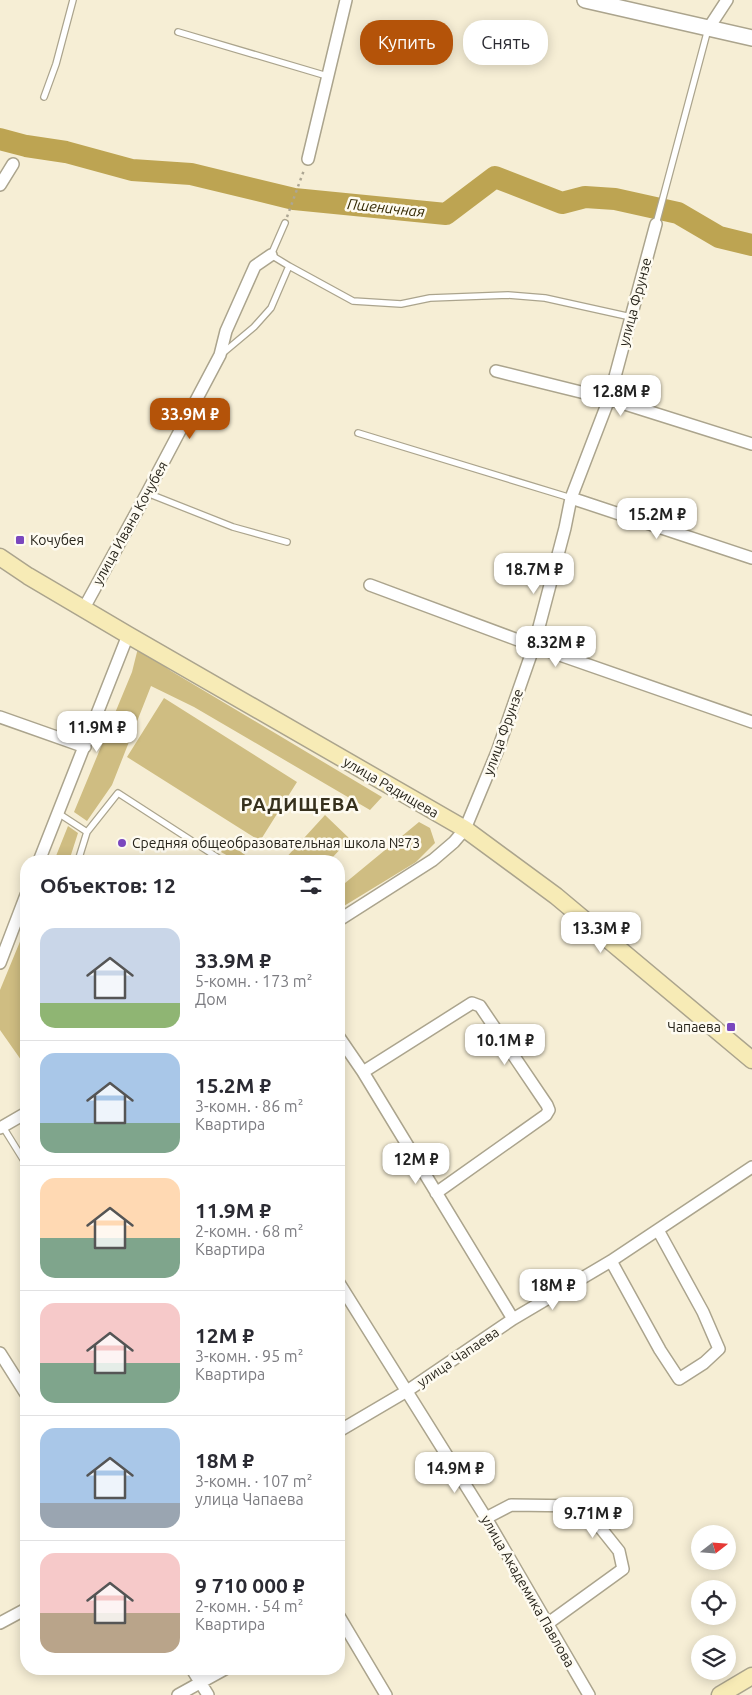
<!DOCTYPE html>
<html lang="ru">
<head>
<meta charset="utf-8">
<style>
  body { margin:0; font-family:Ubuntu,sans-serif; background:#f7f7f7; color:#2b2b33; height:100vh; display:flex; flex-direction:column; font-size:19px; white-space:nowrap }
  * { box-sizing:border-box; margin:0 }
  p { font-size:16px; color:#7c7c81 }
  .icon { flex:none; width:28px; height:28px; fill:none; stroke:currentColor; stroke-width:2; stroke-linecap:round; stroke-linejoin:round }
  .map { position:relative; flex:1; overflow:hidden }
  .details { position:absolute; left:20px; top:855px; width:325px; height:820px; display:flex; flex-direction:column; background:#fff; border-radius:20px; box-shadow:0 2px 12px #0003 }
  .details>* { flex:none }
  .banner { position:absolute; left:360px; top:20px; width:316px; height:45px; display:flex; gap:10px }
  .needle { width:32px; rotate:73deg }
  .controls { position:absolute; left:691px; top:1525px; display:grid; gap:10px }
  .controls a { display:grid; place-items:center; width:45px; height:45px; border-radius:50%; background:#fff; box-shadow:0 2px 12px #0003; font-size:25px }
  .price { position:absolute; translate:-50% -42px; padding:0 11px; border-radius:10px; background:#fff; color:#222; font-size:16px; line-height:32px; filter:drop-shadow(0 1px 2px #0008) }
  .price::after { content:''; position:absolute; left:50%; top:30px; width:15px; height:11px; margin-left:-8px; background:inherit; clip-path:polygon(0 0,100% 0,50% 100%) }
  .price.active { background:#b45309; color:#fff }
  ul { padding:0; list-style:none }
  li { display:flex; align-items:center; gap:15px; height:125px; padding:0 20px }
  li+li { border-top:1px solid #e1e1e2 }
  li span { display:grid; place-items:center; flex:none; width:140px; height:100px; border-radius:15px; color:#555 }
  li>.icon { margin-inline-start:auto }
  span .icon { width:60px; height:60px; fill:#fffc; stroke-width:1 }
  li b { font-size:21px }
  h2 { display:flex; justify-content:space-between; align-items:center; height:60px; padding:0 20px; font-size:21px }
  .tag { padding:0 18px; border-radius:20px; background:#fff; box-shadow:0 2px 12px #0003; font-size:18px; line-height:45px }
  .tag.active { background:#b45309; color:#fff }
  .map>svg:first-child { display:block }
  .green { fill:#cfbd82 }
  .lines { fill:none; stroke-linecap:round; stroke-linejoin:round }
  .river { stroke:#bda452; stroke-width:22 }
  .service-casing { stroke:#aba48d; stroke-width:8 }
  .minor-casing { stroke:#aba48d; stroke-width:14 }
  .tertiary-casing { stroke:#aba48d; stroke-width:18 }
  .secondary-casing { stroke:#aba48d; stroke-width:19 }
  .path { stroke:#ada693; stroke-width:2.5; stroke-dasharray:2.5 4; stroke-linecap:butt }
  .service { stroke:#fff; stroke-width:5.5 }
  .minor { stroke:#fff; stroke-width:11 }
  .tertiary { stroke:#fff; stroke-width:15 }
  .secondary { stroke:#f7ebb6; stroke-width:16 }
  .poi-dot { fill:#7a47be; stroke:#fefbf1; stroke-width:2 }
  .labels { text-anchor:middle; stroke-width:5; stroke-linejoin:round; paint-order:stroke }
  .street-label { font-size:14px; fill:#27241b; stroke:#fefbf1 }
  .poi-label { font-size:14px; fill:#27241b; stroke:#fefbf1; text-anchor:start }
  .water-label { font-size:15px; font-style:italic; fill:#362b05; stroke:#fefbf1 }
  .district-label { font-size:19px; font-weight:bold; letter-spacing:1px; fill:#36301c; stroke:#fefbf1 }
</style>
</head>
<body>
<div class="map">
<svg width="752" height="1695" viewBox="0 0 752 1695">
  <rect width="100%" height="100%" fill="#f6eed5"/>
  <path class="green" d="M138 648 171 671 382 797 370 810 194 707 151 686 112 785 87 821 74 812 132 672Z
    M164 698 297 782 260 841 127 757Z
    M325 815 350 839 329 861H283Z
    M419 822 430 828 435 843 416 862 339 909V888Z
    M68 826 78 833 69 861H54Z
    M228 843 254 861H237L221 852Z
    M26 927V1067L0 1030V990Z"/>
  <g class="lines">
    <path class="river" d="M0 139 26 146 66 152 132 170 191 174 294 199 446 214 495 177 562 203 585 197 615 199 678 213 719 237 752 245"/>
    <g class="service-casing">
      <path id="service" d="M178 32 327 76
        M44 97 56 64 73 0
        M285 223 271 255 289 266
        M656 224 708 29
        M223 353 254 327 271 308 289 266 353 301 401 304 430 298 508 295 545 298 631 317
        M358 433 571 498
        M147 493 233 527 287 542
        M58 813 87 832
        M78 861 87 832 118 793 223 861
        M3 1127 26 1164"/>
    </g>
    <g class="minor-casing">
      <path id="minor" d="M708 29 727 0
        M308 159 346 0
        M0 185 13 164
        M496 371 609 399 752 444
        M571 498 752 558
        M370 585 534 646 752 722
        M84 608 147 493 220 355 226 331 255 266 271 255
        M0 717 85 747
        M39 861 128 635
        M339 920 433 860 454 842 465 829 497 752 534 646 565 528 571 498 609 399 656 224
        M0 963 26 895
        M339 1037 363 1072 513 1319
        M363 1072 472 1003 480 1006 547 1105 549 1110 546 1115 436 1193
        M0 1128 26 1113
        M611 1261 660 1350 679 1379 704 1363 719 1349 703 1312 658 1230
        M339 1283 486 1518 589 1695
        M0 1353 26 1394
        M339 1431 407 1391 513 1319 611 1261 752 1167
        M486 1518 511 1505 583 1506 619 1551 623 1569 547 1624
        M339 1616 386 1695
        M0 1623 26 1609
        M192 1669 208 1695
        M178 1695 225 1669"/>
    </g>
    <g class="tertiary-casing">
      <path id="tertiary" d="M585 0 752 38"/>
    </g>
    <g class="secondary-casing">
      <path id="secondary" d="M0 557 28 576 128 635 465 829 556 896 752 1060
        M720 1695 752 1676"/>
    </g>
    <path class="path" d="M287 217 304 170"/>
    <use href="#service" class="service"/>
    <use href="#minor" class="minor"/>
    <use href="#tertiary" class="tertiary"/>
    <use href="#secondary" class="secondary"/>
  </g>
  <g class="poi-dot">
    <rect x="15" y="535" width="10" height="10" rx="2.5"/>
    <circle cx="122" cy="843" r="5"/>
    <rect x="726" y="1022" width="10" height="10" rx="2.5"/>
  </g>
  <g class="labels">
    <g class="street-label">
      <text transform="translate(635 302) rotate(-75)" y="5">улица Фрунзе</text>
      <text transform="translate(130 523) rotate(-61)" y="5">улица Ивана Кочубея</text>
      <text transform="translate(503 732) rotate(-70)" y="5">улица Фрунзе</text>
      <text transform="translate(391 787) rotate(30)" y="5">улица Радищева</text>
      <text transform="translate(458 1357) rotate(-34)" y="5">улица Чапаева</text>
      <text transform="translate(528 1591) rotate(60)" y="5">улица Академика Павлова</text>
    </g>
    <g class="poi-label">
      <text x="30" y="545">Кочубея</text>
      <text x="132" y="848">Средняя общеобразовательная школа №73</text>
      <text x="721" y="1032" text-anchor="end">Чапаева</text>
    </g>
    <g class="water-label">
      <text transform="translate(386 208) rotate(6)" y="5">Пшеничная</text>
    </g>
    <g class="district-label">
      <text x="300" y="811">РАДИЩЕВА</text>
    </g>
  </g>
</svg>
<div class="controls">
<a><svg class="needle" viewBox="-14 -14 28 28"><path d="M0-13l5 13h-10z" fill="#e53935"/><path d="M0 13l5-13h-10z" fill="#7c7c81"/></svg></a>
<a><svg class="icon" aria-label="locate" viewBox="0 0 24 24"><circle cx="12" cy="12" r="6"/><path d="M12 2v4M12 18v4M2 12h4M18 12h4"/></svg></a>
<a><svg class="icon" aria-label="layers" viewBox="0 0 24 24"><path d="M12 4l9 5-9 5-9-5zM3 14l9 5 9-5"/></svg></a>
</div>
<b class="price" style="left:621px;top:417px">12.8M ₽</b>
<b class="price active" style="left:190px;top:440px">33.9M ₽</b>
<b class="price" style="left:657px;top:540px">15.2M ₽</b>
<b class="price" style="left:534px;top:595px">18.7M ₽</b>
<b class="price" style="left:556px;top:668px">8.32M ₽</b>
<b class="price" style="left:97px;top:753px">11.9M ₽</b>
<b class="price" style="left:601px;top:954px">13.3M ₽</b>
<b class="price" style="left:505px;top:1066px">10.1M ₽</b>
<b class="price" style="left:416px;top:1185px">12M ₽</b>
<b class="price" style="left:553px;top:1311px">18M ₽</b>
<b class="price" style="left:455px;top:1494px">14.9M ₽</b>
<b class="price" style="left:593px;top:1539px">9.71M ₽</b>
<div class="banner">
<a class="tag active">Купить</a>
<a class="tag">Снять</a>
</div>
<section class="details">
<h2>Объектов: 12<svg class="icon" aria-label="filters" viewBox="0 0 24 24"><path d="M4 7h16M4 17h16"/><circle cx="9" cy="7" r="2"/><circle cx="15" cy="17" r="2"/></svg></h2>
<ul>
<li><span style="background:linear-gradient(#c9d6e8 75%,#8fb573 0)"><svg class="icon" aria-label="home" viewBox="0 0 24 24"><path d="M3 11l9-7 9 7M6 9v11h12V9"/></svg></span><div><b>33.9M ₽</b><p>5-комн. · 173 m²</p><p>Дом</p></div></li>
<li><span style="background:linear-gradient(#a9c7e8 70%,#7fa58c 0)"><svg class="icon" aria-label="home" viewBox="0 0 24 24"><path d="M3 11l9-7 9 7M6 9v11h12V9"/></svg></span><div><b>15.2M ₽</b><p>3-комн. · 86 m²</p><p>Квартира</p></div></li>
<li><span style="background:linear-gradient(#ffd9b3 60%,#7fa58c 0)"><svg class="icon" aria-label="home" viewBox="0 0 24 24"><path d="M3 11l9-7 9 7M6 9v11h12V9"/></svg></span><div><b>11.9M ₽</b><p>2-комн. · 68 m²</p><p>Квартира</p></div></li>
<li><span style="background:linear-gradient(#f6c9c9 60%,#7fa58c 0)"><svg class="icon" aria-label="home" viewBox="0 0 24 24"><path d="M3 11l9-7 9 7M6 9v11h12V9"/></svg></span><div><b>12M ₽</b><p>3-комн. · 95 m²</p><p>Квартира</p></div></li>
<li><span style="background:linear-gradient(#a9c7e8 75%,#9aa5b1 0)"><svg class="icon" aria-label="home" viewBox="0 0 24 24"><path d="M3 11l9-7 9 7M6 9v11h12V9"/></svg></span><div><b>18M ₽</b><p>3-комн. · 107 m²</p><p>улица Чапаева</p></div></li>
<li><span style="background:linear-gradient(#f6c9c9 60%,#b9a48a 0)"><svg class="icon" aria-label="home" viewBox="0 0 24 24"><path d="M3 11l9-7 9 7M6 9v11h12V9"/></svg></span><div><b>9 710 000 ₽</b><p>2-комн. · 54 m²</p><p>Квартира</p></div></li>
</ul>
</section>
</div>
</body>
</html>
